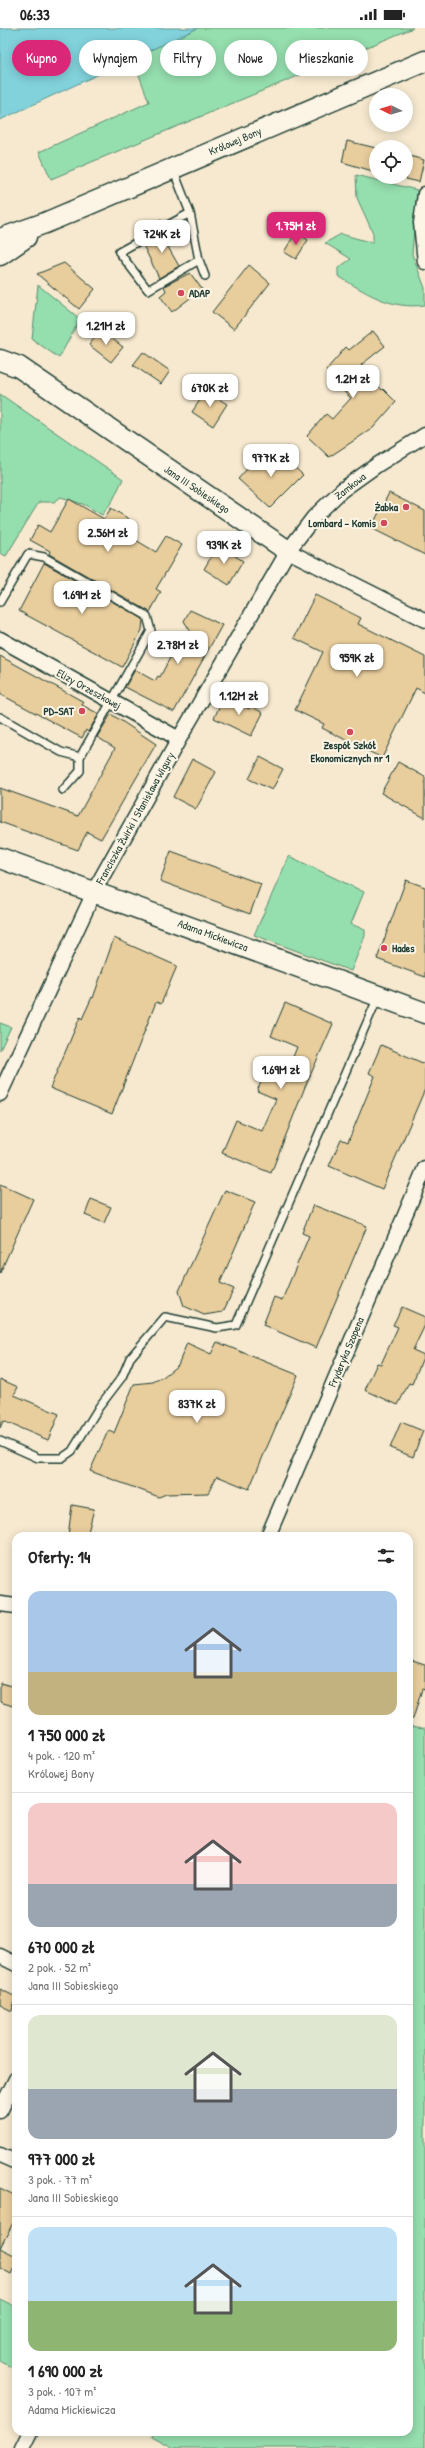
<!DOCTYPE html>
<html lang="pl">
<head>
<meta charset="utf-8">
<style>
  body { margin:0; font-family:"Patrick Hand",sans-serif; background:#f6f6f6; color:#222; height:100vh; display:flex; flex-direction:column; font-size:15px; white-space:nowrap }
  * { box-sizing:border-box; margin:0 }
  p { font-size:13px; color:#767676 }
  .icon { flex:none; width:22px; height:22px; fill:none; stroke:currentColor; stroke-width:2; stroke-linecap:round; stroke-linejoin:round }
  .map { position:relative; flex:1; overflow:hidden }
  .details { position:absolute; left:12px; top:1504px; width:401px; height:904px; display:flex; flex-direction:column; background:#fff; border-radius:12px; box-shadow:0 2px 10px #0003 }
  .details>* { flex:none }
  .guide { position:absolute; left:12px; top:12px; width:401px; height:36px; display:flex; gap:8px }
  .needle { width:26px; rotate:275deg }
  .tools { position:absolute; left:369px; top:60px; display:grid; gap:8px }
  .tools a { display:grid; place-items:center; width:44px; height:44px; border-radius:50%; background:#fff; box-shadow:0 2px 10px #0003; font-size:20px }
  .price { position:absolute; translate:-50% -34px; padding:0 9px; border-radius:8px; background:#fff; color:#222; font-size:13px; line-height:26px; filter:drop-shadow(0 1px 2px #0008) }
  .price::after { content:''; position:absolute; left:50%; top:24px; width:12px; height:9px; margin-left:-6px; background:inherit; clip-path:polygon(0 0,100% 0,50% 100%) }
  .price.selected { background:#db2777; color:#fff }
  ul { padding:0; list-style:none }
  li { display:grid; align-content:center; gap:8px; height:212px; padding:0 16px }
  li+li { border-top:1px solid #e0e0e0 }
  li span { display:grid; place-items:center; height:124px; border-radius:12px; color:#555 }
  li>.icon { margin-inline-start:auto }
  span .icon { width:72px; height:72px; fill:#fffc; stroke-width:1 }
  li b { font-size:17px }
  h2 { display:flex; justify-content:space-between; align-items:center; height:48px; padding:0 16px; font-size:17px }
  .tag { padding:0 14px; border-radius:18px; background:#fff; box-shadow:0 2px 10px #0003; font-size:14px; line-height:36px }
  .tag.selected { background:#db2777; color:#fff }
  .status { display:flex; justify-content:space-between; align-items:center; height:28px; padding:0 20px; background:#fff; direction:ltr }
  .status svg { height:11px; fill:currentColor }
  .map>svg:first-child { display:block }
  .green { fill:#95deae; stroke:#5a8e71 }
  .water { fill:#82d2db; stroke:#5a9698 }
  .building { fill:#e8cd9d; stroke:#1f3d34 }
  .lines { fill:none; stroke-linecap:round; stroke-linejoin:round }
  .lane-casing { stroke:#1f3d34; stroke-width:10 }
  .street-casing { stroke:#1f3d34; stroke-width:17 }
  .secondary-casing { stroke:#1f3d34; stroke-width:23 }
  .lane { stroke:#fcf5e5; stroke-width:7 }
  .street { stroke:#fcf5e5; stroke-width:14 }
  .secondary { stroke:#fcf5e5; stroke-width:20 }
  .poi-dot { fill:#d1495b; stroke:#fcf5e5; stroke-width:1.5 }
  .labels { text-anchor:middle; stroke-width:4; stroke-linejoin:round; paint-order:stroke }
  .street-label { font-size:11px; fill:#1f3d34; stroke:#fcf5e5 }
  .poi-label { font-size:11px; font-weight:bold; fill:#1f3d34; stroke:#fcf5e5; text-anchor:end }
</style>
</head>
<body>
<div class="status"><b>06:33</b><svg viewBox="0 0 49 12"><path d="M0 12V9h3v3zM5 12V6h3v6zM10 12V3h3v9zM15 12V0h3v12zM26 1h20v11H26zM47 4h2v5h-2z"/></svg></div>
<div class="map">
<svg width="425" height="2420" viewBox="0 0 425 2420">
  <rect width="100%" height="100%" fill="#f6e9cf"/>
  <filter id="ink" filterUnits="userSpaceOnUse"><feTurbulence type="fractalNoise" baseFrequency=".025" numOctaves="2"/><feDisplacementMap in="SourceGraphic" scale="8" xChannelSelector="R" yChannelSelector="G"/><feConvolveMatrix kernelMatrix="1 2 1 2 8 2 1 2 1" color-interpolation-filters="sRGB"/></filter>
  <g filter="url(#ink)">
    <path class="green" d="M198 0H413L51 151 39 124 149 74 139 47 118 37Z
      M356 147 417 162 412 226 425 260V277C391 282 366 265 338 248V240L351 231 325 215 341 206 373 215V205L357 170Z
      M38 257 80 291 59 330 32 311Z
      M0 366 123 451 113 472 102 487 85 477 61 469 54 474H39L6 528 0 525Z
      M289 828 364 864 351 896 365 902V908L351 943 254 907Z
      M0 995 11 999 0 1022Z
      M409 1698 425 1700V2420H174L152 2408 153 2404H409Z
      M0 2271 16 2279V2342L0 2333Z"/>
    <path class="water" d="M0 0H198L0 92Z"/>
    <path class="building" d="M347 113 376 120V144L342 134Z
      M406 127 424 132 419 154 406 151Z
      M161 192 163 194 138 208 137 206Z
      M168 203 175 215 168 219 179 238 159 250 143 217Z
      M296 204 308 212 296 231 284 224Z
      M64 235 95 261 79 281 37 246Z
      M249 237 270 255 234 301 212 284Z
      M190 245 202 261 172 284 160 268 166 263 164 258Z
      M101 302 123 319 111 334 89 317Z
      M373 303 385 318 361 337 382 362 383 361 396 374 373 400 329 429 307 408 326 386 332 391 351 370 332 353 334 349 326 342 346 319 349 322Z
      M143 324 170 343 161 356 133 337Z
      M206 363 227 376 213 398 192 384Z
      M276 422 303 447 270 480 238 451 258 429 264 435Z
      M389 465 425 483V527L371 500Z
      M69 471 104 491 111 480 129 491 122 504 156 524 166 508 182 517 156 561 161 564 150 584 49 526 50 523 30 512 38 497 50 504Z
      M218 517 243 533 229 557 204 541Z
      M44 535 143 591 142 602 122 639 19 583Z
      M315 567 361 590 358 596 425 629V665L416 660 382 730 322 700 324 696 295 682 323 624 294 610Z
      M190 582 222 597 174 684 125 659 135 642 155 653 158 648 160 649 175 620 181 622 191 604 184 593Z
      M0 628 84 674 82 677 99 686 88 704 86 702 82 710 0 666Z
      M224 669 249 681 251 678 263 685 251 708 214 690Z
      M111 686 156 716 101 811 87 804 78 822 0 794V760L78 788 115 720 97 709Z
      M260 729 283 741 272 762 249 751Z
      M192 731 216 744 196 781 173 769Z
      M398 734 425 749V790L381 765Z
      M171 823 261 856 250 886 160 853Z
      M406 852 425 859V949L377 931Z
      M114 910 177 938 161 976 156 974 112 1086 50 1060 80 989 82 991 92 969 93 970Z
      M285 975 333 996 305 1059 271 1145 222 1125 236 1092 262 1103 276 1071 257 1063 266 1043 284 1051 297 1019 271 1008Z
      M381 1017 425 1036V1061L382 1161 329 1138 341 1111 348 1114 375 1048 369 1045Z
      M0 1156 33 1171 0 1245Z
      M225 1162 255 1174 220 1255 234 1261 223 1284 204 1287 184 1278 179 1263Z
      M91 1171 111 1179 104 1195 85 1187Z
      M313 1177 367 1198 316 1320 263 1297 274 1269 282 1272 309 1208 302 1205Z
      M402 1279 425 1289V1297L413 1322 424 1327 412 1356 409 1355 398 1377 365 1362 377 1335 381 1336 398 1299 393 1297Z
      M217 1314 298 1347 249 1461 217 1448 208 1465 166 1466 159 1469 90 1443 108 1403 114 1405 134 1356 153 1354 163 1349 178 1337 187 1315 211 1326Z
      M0 1351 18 1359 14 1367 59 1386 48 1412 3 1393 0 1400Z
      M401 1394 423 1403 413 1429 390 1420Z
      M72 1477 94 1481 87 1508H68Z
      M409 1632 425 1637V1662L422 1661 413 1691H409Z
      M0 1655 16 1659V1679L0 1674Z
      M0 1961 16 1969 12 1983 0 1977Z
      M0 2160 16 2168V2189L0 2220 16 2228V2235L11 2246 0 2240Z"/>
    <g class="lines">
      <g class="lane-casing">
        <path id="lane" d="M173 141 190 185 199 232 205 248
          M190 185 119 224 148 262 199 232
          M0 574 28 526 44 529 147 588 151 603 80 729 61 724 0 689
          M63 762 80 743V729
          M0 1413 38 1430H62L72 1423 99 1379 122 1349 130 1330 165 1289 217 1300 236 1297 378 969"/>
      </g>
      <g class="street-casing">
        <path id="street" d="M425 166 421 195 425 234
          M288 523 425 592
          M0 611 179 711
          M0 1066 98 856 179 711 288 523 314 489 342 462 377 437 425 407
          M268 1508 425 1140
          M0 1576 16 1578
          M0 1928 16 1936
          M0 2083 16 2051
          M0 2127 16 2134
          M22 2420 30 2404"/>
      </g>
      <g class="secondary-casing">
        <path id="secondary" d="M0 211 45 195 425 33
          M0 227 26 209
          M0 332 19 339 288 523
          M0 830 425 985"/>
      </g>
      <use href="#lane" class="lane"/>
      <use href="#street" class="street"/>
      <use href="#secondary" class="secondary"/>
    </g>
  </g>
  <g class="poi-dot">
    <circle cx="181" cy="265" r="4"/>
    <circle cx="406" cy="479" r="4"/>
    <circle cx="384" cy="495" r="4"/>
    <circle cx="82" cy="683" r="4"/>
    <circle cx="350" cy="704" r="4"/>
    <circle cx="384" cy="920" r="4"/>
  </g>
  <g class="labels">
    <g class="street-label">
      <text transform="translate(235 113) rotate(-23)" y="4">Królowej Bony</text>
      <text transform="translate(350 458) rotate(-38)" y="4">Zamkowa</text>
      <text transform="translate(197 461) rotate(34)" y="4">Jana III Sobieskiego</text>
      <text transform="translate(89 661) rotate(29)" y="4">Elizy Orzeszkowej</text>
      <text transform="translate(135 790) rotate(-61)" y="4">Franciszka Żwirki i Stanisława Wigury</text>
      <text transform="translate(213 907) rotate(20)" y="4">Adama Mickiewicza</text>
      <text transform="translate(346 1324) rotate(-67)" y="4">Fryderyka Szopena</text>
    </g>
    <g class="poi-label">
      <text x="189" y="269" text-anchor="start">ADAP</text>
      <text x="398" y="483">Żabka</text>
      <text x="376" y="499">Lombard – Komis</text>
      <text x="74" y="687">PD-SAT</text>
      <text x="350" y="721" text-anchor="middle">Zespół Szkół<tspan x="350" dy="13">Ekonomicznych nr 1</tspan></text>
      <text x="392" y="924" text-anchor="start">Hades</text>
    </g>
  </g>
</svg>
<div class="tools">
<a><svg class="needle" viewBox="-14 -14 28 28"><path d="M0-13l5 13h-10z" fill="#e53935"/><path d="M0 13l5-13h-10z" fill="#767676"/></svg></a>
<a><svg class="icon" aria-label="locate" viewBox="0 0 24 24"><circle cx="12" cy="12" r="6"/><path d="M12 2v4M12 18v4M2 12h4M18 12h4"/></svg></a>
</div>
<b class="price selected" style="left:296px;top:218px">1.75M zł</b>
<b class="price" style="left:162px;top:226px">724K zł</b>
<b class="price" style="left:106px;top:318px">1.21M zł</b>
<b class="price" style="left:353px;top:371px">1.2M zł</b>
<b class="price" style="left:210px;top:380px">670K zł</b>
<b class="price" style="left:271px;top:450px">977K zł</b>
<b class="price" style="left:108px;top:525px">2.56M zł</b>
<b class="price" style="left:224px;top:537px">939K zł</b>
<b class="price" style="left:82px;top:587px">1.69M zł</b>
<b class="price" style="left:178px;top:637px">2.78M zł</b>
<b class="price" style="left:357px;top:650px">959K zł</b>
<b class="price" style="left:239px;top:688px">1.12M zł</b>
<b class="price" style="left:281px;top:1062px">1.69M zł</b>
<b class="price" style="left:197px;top:1396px">837K zł</b>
<div class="guide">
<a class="tag selected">Kupno</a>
<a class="tag">Wynajem</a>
<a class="tag">Filtry</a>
<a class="tag">Nowe</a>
<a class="tag">Mieszkanie</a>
</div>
<section class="details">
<h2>Oferty: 14<svg class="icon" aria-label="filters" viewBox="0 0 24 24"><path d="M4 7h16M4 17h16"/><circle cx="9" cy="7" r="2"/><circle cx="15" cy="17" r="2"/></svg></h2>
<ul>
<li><span style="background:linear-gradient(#a9c7e8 65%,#c2b280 0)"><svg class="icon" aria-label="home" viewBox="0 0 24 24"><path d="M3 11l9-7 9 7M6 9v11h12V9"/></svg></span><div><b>1 750 000 zł</b><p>4 pok. · 120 m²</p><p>Królowej Bony</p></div></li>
<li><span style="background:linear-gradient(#f6c9c9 65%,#9aa5b1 0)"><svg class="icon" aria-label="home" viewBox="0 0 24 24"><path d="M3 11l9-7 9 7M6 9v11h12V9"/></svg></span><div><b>670 000 zł</b><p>2 pok. · 52 m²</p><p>Jana III Sobieskiego</p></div></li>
<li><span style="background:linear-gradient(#dfe7d0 60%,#9aa5b1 0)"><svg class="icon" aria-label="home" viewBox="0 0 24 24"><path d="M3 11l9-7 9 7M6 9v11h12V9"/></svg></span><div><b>977 000 zł</b><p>3 pok. · 77 m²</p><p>Jana III Sobieskiego</p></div></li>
<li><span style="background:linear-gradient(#bfe0f5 60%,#8fb573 0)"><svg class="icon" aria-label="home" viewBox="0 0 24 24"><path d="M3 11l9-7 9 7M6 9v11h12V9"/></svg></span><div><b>1 690 000 zł</b><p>3 pok. · 107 m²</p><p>Adama Mickiewicza</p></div></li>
</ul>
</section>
</div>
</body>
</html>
